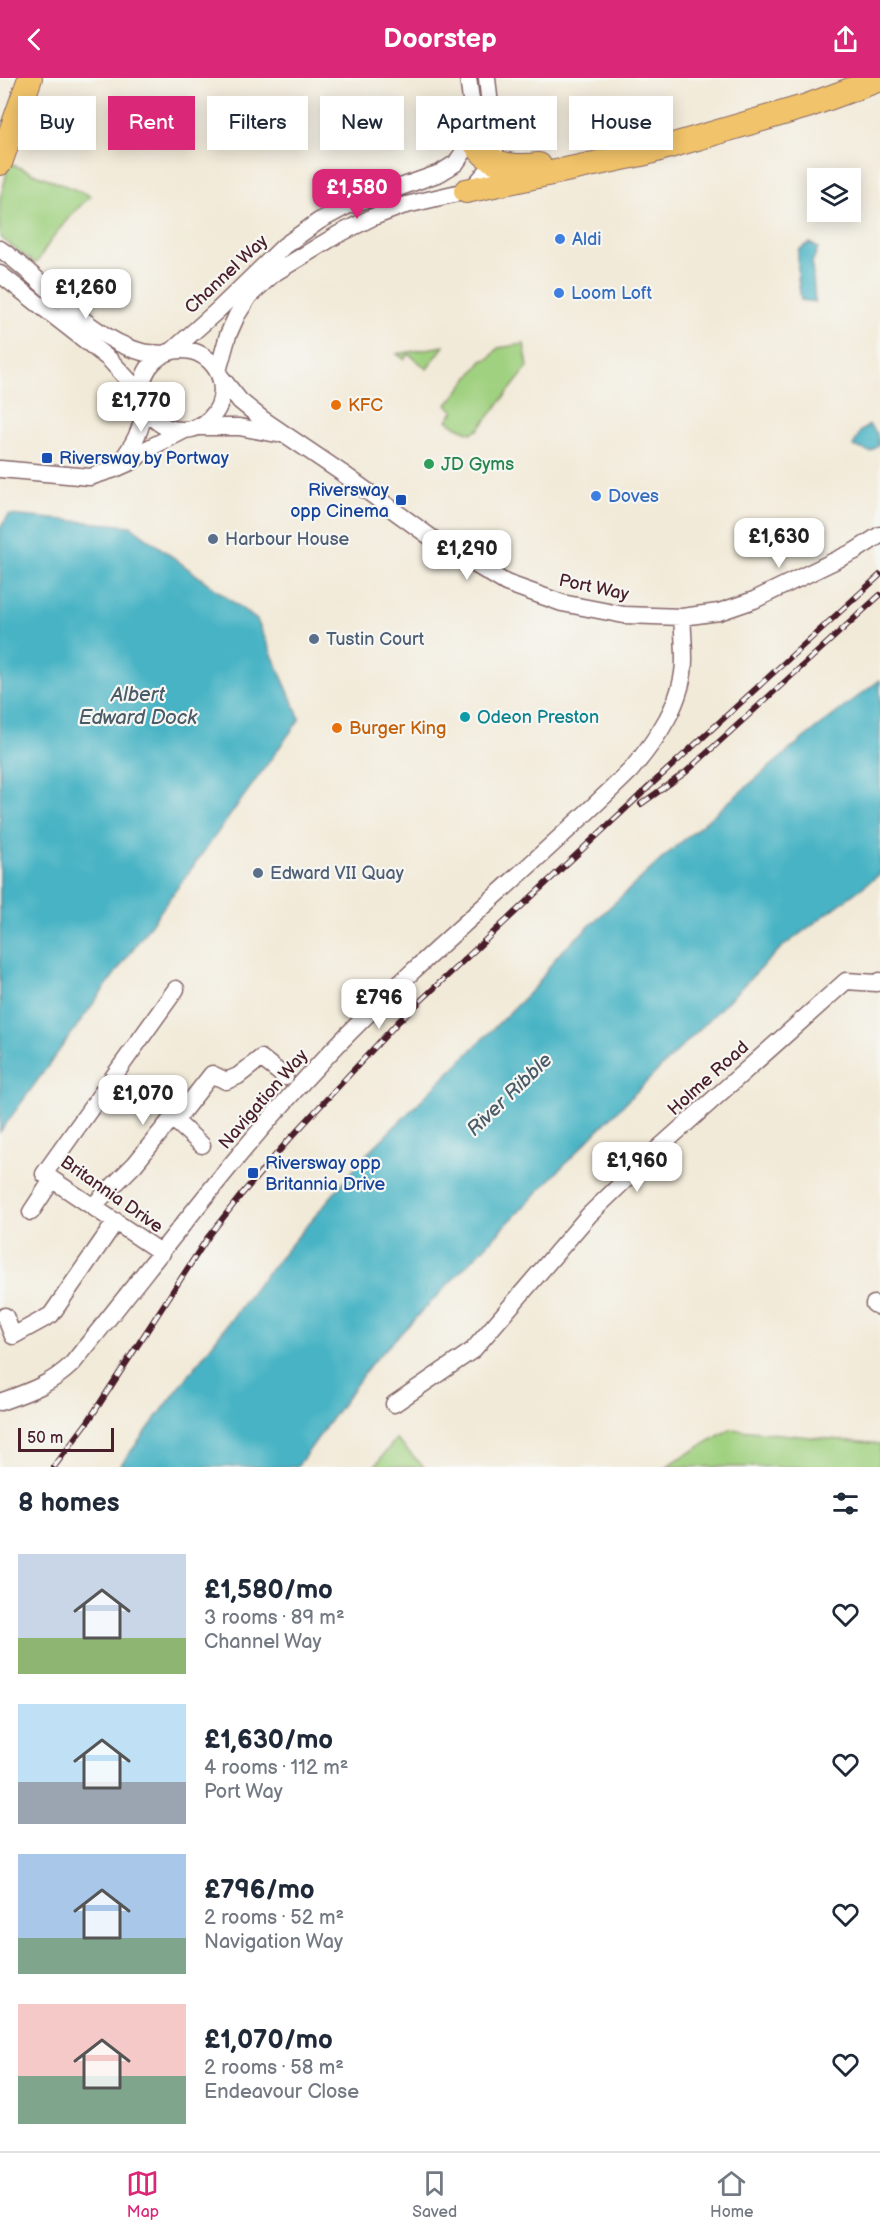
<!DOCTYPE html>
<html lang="en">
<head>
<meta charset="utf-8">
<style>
  body { margin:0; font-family:"Balsamiq Sans",sans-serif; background:#f6f6f7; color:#1f2937; height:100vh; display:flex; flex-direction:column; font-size:22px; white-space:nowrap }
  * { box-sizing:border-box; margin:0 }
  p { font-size:20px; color:#747a83 }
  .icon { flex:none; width:33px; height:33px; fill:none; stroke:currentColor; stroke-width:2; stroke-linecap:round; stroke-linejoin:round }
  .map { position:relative; height:1389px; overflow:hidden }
  .details { display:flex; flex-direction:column; background:#fff; flex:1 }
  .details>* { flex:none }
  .banner { position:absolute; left:18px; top:18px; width:844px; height:54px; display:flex; gap:12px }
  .fabs { position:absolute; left:807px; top:90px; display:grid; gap:12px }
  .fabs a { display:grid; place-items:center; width:54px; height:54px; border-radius:0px; background:#fff; box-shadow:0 3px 15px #0003; font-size:30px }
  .scale { position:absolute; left:18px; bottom:15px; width:96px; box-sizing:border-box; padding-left:6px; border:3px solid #4a1f2b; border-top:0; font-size:16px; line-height:21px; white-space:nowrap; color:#4a1f2b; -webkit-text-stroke:4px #f6f6f2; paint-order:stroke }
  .price { position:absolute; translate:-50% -51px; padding:0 14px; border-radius:12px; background:#fff; color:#222; font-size:20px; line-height:39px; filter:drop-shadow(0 2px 3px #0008) }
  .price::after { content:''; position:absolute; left:50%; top:36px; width:18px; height:14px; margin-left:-9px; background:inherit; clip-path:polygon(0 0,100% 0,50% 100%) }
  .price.selected { background:#db2777; color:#fff }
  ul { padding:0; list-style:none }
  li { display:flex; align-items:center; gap:18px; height:150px; padding:0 18px }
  li span { display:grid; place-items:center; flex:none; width:168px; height:120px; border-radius:0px; color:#555 }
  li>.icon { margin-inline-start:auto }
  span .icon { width:72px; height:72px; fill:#fffc; stroke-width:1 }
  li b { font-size:26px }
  h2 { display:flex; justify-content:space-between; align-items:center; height:72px; padding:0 18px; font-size:26px }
  .chip { padding:0 21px; border-radius:0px; background:#fff; box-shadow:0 3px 15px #0003; font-size:21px; line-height:54px }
  .chip.selected { background:#db2777; color:#fff }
  header { display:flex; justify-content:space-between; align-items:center; height:78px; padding:0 18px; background:#db2777; color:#fff; font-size:27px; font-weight:600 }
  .tabs { display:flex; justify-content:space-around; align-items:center; height:84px; border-top:2px solid #e0e1e3; background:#fff; font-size:16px; color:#747a83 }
  .tabs a { display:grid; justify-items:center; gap:3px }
  .tabs .selected { color:#db2777 }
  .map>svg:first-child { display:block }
  .green { fill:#a0d180; stroke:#757856; stroke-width:1.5 }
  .water { fill:#47b3c4; stroke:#486978; stroke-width:1.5 }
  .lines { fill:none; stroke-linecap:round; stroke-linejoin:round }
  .minor-casing { stroke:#856668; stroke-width:19 }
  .highway-casing { stroke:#856668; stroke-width:26 }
  .minor { stroke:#fff; stroke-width:16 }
  .highway { stroke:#f1c36a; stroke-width:24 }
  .rail-casing { stroke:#4a1f2b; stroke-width:6 }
  .rail { stroke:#f6f6f2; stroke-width:4; stroke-dasharray:11; stroke-linecap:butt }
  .shop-dot { fill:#3f7fe0; stroke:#f6f6f2; stroke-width:2 }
  .food-dot { fill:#e8710a; stroke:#f6f6f2; stroke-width:2 }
  .transit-dot { fill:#1a4fb4; stroke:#f6f6f2; stroke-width:2 }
  .leisure-dot { fill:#2e9e5b; stroke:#f6f6f2; stroke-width:2 }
  .service-dot { fill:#5c6f8a; stroke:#f6f6f2; stroke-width:2 }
  .culture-dot { fill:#0f9aa8; stroke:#f6f6f2; stroke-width:2 }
  .labels { text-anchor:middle; stroke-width:4.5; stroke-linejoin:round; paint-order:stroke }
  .shop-label { font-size:18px; fill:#366cbe; stroke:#f6f6f2; text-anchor:start }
  .street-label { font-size:18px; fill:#4a1f2b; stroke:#f6f6f2 }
  .food-label { font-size:18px; fill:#c56008; stroke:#f6f6f2; text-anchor:start }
  .transit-label { font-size:18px; fill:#164399; stroke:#f6f6f2; text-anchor:start }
  .leisure-label { font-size:18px; fill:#27864d; stroke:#f6f6f2; text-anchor:start }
  .service-label { font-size:18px; fill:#4e5e75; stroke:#f6f6f2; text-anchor:start }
  .culture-label { font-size:18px; fill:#0d838f; stroke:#f6f6f2; text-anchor:start }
  .water-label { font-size:20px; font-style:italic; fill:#495a68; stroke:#f6f6f2 }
</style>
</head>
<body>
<header><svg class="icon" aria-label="back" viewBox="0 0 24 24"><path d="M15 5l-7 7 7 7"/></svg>Doorstep<svg class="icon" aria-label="share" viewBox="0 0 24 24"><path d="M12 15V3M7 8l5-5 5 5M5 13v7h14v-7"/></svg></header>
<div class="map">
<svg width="880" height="1389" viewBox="0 0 880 1389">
  <rect width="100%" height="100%" fill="#f6f6f2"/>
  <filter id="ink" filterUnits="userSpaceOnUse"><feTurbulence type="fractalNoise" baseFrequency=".0167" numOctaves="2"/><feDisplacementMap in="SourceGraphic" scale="12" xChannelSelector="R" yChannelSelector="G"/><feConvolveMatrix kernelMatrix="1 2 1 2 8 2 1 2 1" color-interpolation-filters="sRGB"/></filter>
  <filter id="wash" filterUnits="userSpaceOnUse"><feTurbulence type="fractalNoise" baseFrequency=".008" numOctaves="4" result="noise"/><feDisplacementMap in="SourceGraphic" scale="24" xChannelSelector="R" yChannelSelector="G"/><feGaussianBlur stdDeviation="1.35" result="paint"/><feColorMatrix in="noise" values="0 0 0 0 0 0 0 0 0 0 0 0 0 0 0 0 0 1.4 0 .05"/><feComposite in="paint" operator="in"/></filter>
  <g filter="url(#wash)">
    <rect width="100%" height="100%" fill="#f2ead8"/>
    <path class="green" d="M8 85 91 118C69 137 52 158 38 183L35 185 0 159V120L5 103Z
      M524 266 528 289 478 352 471 355 457 349 447 342 454 333 447 327 482 283 490 280 498 270Z
      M444 268 427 291 409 276 404 281 397 276Z
      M730 1351 880 1366V1389H665Z
      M396 1361 424 1389H374Z"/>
    <path class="water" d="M810 165 818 170 812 185 815 224 801 222 798 200V172Z
      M869 347 877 355 879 367 870 374 853 368 860 354Z
      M9 437 131 448 257 542 300 641 0 1054V450Z
      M880 602V796L781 870 599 1051 370 1287 297 1389H119L258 1206 366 1077 537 907 557 878 665 778 805 659Z"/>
  </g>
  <g filter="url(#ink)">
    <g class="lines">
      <g class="minor-casing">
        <path id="minor" d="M0 171C45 202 88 260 142 274 149 276 158 275 165 276
          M0 196 109 281 143 318
          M142 312a40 40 0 1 1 80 0a40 40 0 1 1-80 0Z
          M172 273 218 232 284 168 319 143 347 128 440 95 456 85 473 60V36L468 0
          M218 293 228 257 237 237 249 218 273 196 337 157 373 139 402 128 466 113 475 107 489 91 495 74 487 0
          M220 298 240 323 261 340 342 395 436 463 506 505 562 525 624 537 682 539 719 534 754 522 855 473 880 457
          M198 349H239L277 356
          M118 387C133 368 143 351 145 326
          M0 391 90 399 115 391 133 383 147 371 185 352
          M175 1043 212 996 226 1003 238 998 261 980 285 999
          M93 1128 135 1086 172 1040 202 1067
          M31 1134 52 1102
          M162 1175 44 1096 176 911
          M874 1226 880 1229
          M5 1238 13 1258 51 1237 116 1143
          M0 1324C28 1314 50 1307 72 1286 155 1184 233 1077 324 981 420 879 531 791 631 692 657 661 684 623 684 581 684 567 683 553 682 539
          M394 1326 473 1272 589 1137 652 1076 846 903 876 905 880 903"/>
      </g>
      <g class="highway-casing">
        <path id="highway" d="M473 60C484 88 513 90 539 87
          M0 85 30 0
          M466 113 646 75 807 28 880 1"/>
      </g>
      <use href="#minor" class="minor"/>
      <use href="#highway" class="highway"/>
      <g class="rail-casing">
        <path id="rail" d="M641 726 686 694 880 517
          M54 1389 89 1342 208 1159 241 1117 286 1065 399 943 653 705 880 497"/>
      </g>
      <use href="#rail" class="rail"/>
    </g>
  </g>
  <g class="shop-dot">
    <circle cx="560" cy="161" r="6"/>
    <circle cx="559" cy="215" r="6"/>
    <circle cx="596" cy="418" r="6"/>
  </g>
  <g class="food-dot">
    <circle cx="336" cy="327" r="6"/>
    <circle cx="337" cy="650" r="6"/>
  </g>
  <g class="transit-dot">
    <rect x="41" y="374" width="12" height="12" rx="3"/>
    <rect x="395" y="416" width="12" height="12" rx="3"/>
    <rect x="247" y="1089" width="12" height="12" rx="3"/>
  </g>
  <circle class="leisure-dot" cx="429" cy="386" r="6"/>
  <g class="service-dot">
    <circle cx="213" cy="461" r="6"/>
    <circle cx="314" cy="561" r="6"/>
    <circle cx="258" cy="795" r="6"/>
  </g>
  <circle class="culture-dot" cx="465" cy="639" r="6"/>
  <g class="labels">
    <g class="shop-label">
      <text x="572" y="167">Aldi</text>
      <text x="571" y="221">Loom Loft</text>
      <text x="608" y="424">Doves</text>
    </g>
    <g class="street-label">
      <text transform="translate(226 196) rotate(-43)" y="6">Channel Way</text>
      <text transform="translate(594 509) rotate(12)" y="6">Port Way</text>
      <text transform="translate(708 1000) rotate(-42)" y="6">Holme Road</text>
      <text transform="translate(263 1021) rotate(-49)" y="6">Navigation Way</text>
      <text transform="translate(112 1116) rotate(35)" y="6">Britannia Drive</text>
    </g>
    <g class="food-label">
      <text x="348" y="333">KFC</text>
      <text x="349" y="656">Burger King</text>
    </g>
    <g class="transit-label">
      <text x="59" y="386">Riversway by Portway</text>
      <text x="389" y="418" text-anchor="end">Riversway<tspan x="389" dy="21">opp Cinema</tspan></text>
      <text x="265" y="1091">Riversway opp<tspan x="265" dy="21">Britannia Drive</tspan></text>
    </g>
    <g class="leisure-label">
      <text x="441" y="392">JD Gyms</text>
    </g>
    <g class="service-label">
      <text x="225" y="467">Harbour House</text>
      <text x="326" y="567">Tustin Court</text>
      <text x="270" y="801">Edward VII Quay</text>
    </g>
    <g class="culture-label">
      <text x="477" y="645">Odeon Preston</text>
    </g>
    <g class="water-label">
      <text x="138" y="623">Albert<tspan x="138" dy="23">Edward Dock</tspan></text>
      <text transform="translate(509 1016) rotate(-44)" y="7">River Ribble</text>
    </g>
  </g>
</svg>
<div class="fabs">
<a><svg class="icon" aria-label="layers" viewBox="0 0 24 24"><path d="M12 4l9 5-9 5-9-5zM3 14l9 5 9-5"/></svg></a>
</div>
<div class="scale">50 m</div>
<b class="price selected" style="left:357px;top:142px">£1,580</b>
<b class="price" style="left:86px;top:242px">£1,260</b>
<b class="price" style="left:141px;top:355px">£1,770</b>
<b class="price" style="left:779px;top:491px">£1,630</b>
<b class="price" style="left:467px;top:503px">£1,290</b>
<b class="price" style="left:379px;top:952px">£796</b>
<b class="price" style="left:143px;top:1048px">£1,070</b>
<b class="price" style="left:637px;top:1115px">£1,960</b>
<div class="banner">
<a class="chip">Buy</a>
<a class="chip selected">Rent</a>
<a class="chip">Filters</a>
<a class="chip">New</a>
<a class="chip">Apartment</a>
<a class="chip">House</a>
</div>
</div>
<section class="details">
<h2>8 homes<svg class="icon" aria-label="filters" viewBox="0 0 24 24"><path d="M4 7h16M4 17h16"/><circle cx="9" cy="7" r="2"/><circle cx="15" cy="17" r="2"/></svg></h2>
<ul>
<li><span style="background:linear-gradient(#c9d6e8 70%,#8fb573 0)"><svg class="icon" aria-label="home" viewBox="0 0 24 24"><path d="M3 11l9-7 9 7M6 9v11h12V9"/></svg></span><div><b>£1,580/mo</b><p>3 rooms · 89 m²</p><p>Channel Way</p></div><svg class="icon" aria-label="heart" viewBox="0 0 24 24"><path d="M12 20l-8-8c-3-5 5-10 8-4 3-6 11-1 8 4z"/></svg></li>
<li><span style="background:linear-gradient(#bfe0f5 65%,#9aa5b1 0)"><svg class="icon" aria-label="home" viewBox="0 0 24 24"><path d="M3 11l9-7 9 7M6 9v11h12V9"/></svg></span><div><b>£1,630/mo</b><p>4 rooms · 112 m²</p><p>Port Way</p></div><svg class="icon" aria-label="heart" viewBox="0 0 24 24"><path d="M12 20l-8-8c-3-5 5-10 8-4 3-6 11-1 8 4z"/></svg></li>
<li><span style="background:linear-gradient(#a9c7e8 70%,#7fa58c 0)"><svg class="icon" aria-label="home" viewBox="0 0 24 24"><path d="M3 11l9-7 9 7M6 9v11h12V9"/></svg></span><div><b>£796/mo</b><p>2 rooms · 52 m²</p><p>Navigation Way</p></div><svg class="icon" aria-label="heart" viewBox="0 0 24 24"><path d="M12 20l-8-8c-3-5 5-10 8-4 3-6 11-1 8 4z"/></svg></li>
<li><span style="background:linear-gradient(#f6c9c9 60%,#7fa58c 0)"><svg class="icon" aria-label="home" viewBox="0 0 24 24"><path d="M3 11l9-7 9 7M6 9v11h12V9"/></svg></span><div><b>£1,070/mo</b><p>2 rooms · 58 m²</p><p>Endeavour Close</p></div><svg class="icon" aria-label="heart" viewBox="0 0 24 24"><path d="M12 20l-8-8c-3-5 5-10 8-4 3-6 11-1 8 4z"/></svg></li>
</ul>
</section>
<nav class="tabs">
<a class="selected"><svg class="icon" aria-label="map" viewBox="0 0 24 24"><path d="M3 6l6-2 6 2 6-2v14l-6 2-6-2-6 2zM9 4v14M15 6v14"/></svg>Map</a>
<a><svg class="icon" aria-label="saved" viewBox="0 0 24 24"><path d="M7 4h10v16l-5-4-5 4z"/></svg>Saved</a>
<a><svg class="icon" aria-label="home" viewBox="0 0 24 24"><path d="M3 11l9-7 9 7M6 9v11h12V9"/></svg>Home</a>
</nav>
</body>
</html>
